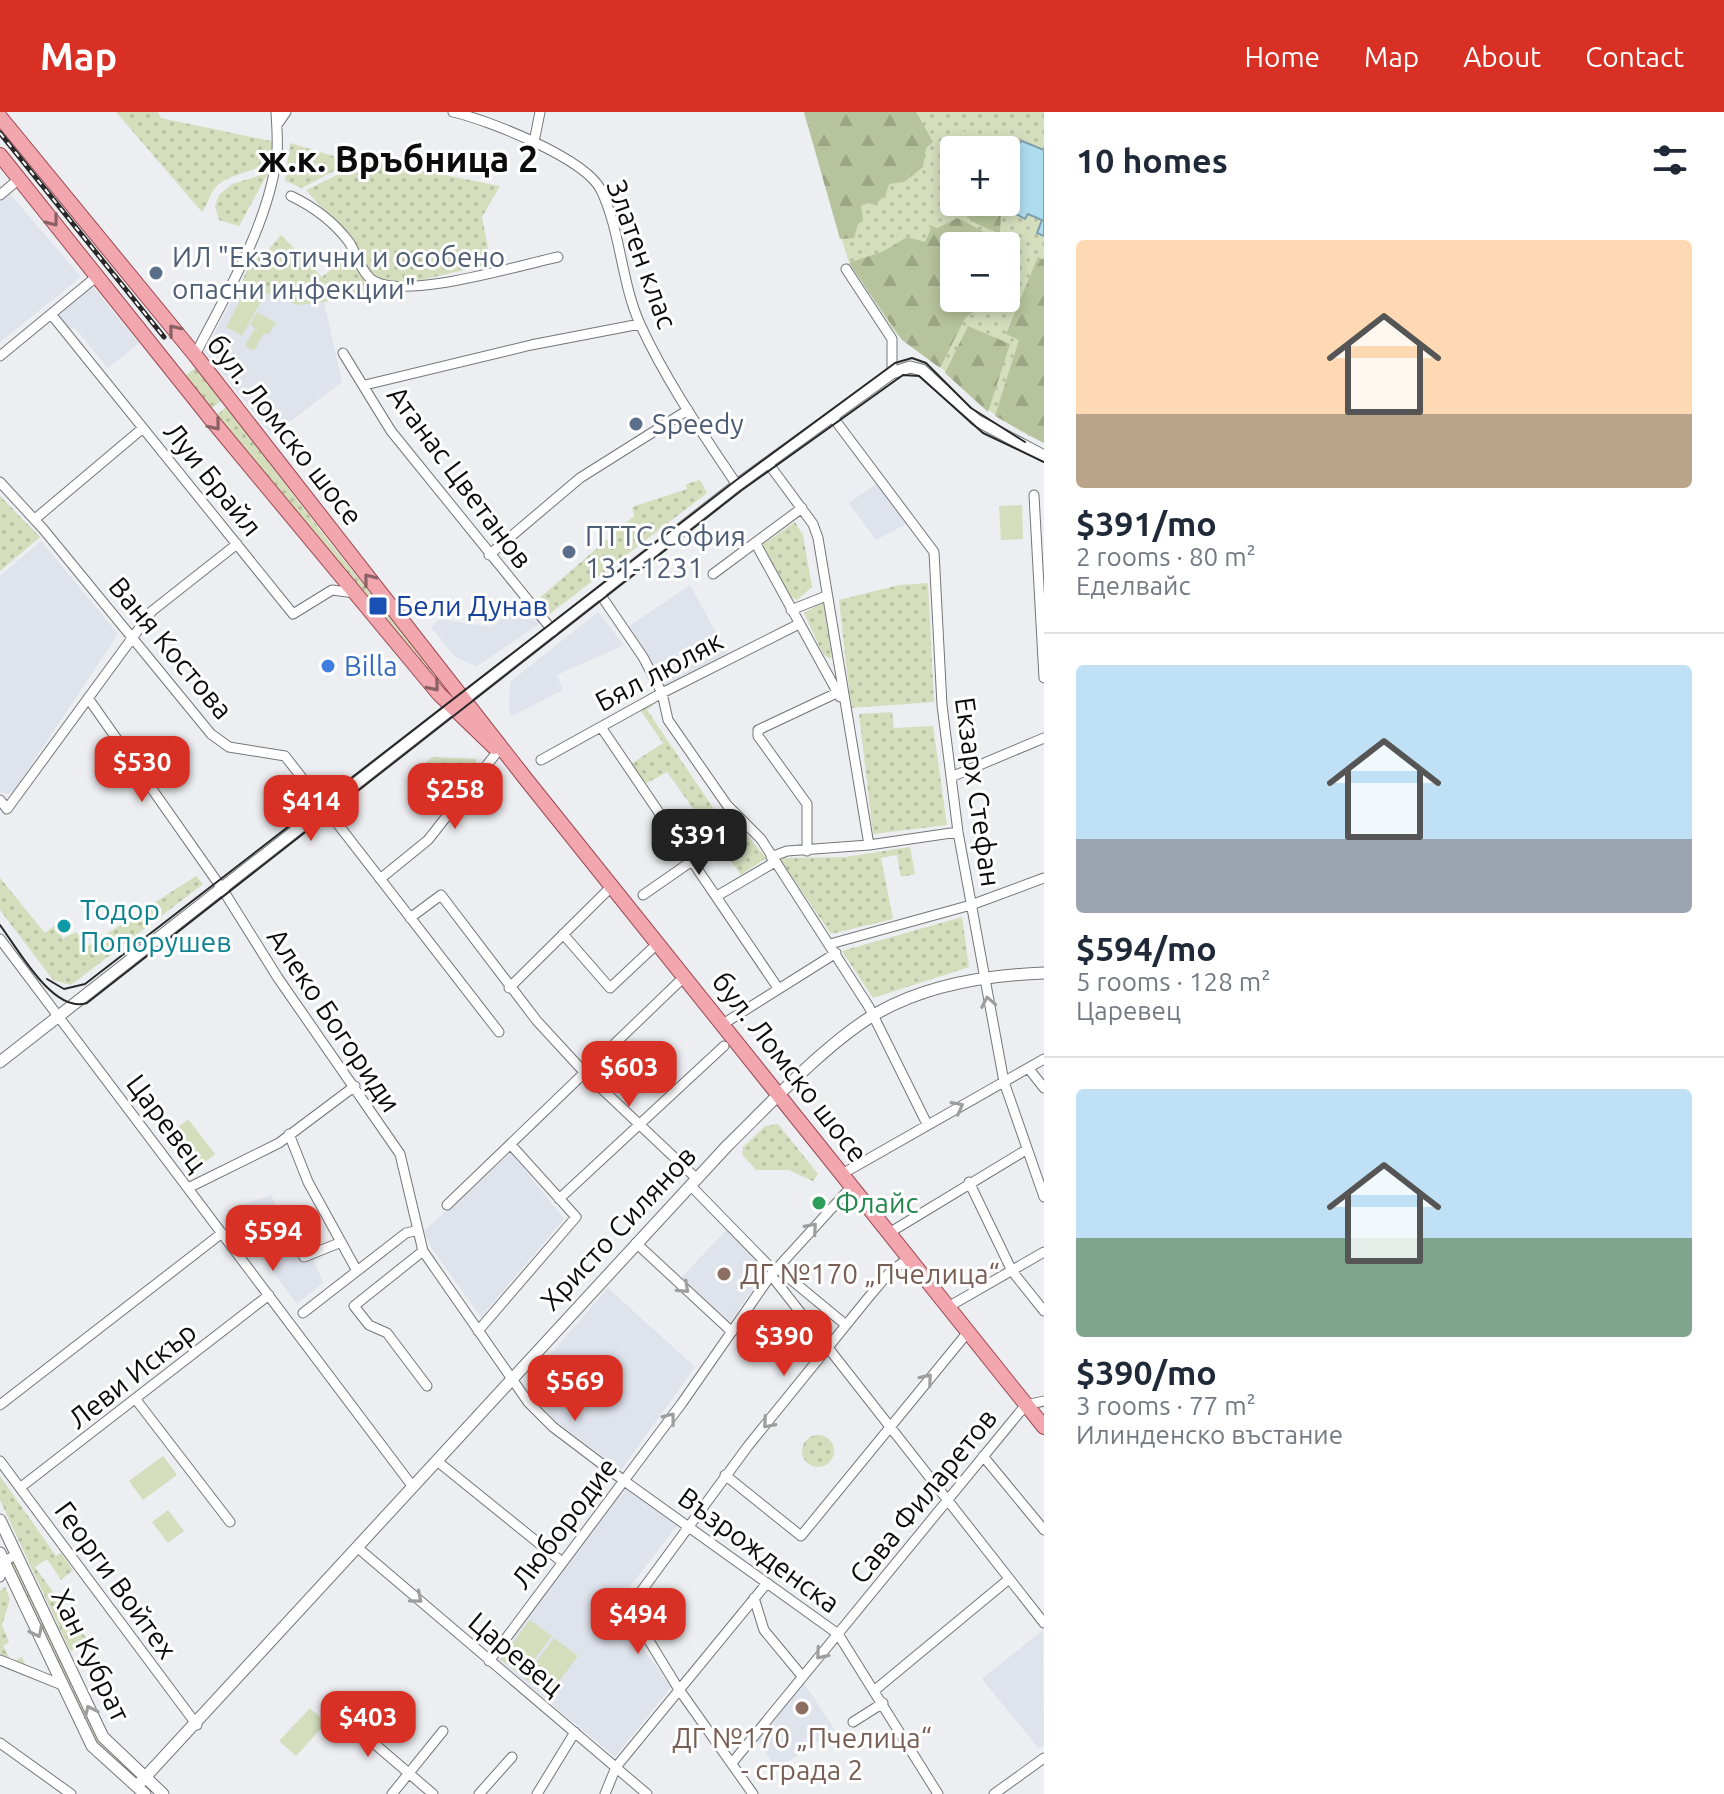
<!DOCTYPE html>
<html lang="en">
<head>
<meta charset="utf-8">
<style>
  body { margin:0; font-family:Ubuntu,sans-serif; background:#f6f6f7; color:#1f2937; height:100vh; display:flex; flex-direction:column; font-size:30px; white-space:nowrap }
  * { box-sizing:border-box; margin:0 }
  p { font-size:26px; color:#747a83 }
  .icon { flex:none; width:44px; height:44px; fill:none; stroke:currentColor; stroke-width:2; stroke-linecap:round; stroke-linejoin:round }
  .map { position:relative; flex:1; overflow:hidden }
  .side { display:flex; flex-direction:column; background:#fff; width:680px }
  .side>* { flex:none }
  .buttons { position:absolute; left:940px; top:24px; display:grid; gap:16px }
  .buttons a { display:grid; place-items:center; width:80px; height:80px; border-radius:8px; background:#fff; box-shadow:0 4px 12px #0003; font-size:40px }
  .price { position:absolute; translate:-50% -68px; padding:0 18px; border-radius:16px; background:#d93025; color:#fff; font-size:26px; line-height:52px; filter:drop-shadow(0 2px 4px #0008) }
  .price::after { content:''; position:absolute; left:50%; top:48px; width:24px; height:18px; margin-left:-12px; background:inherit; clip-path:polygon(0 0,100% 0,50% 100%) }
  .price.active { background:#222; color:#fff }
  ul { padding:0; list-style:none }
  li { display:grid; align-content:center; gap:16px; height:424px; padding:0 32px }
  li+li { border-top:2px solid #e0e1e3 }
  li span { display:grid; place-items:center; height:248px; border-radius:8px; color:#555 }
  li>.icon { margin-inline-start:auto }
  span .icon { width:144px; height:144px; fill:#fffc; stroke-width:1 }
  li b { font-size:34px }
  h2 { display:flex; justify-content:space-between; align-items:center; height:96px; padding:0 32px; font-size:34px }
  header { display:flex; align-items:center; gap:48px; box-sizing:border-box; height:112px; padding:0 40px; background:#d93025; color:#fff }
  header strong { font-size:38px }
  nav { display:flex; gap:44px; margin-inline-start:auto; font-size:28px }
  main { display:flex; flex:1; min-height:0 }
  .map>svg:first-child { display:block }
  .built { fill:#dfe3ec }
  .grass { fill:url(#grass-dots); fill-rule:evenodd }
  .forest { fill:url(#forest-firs) }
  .pitch { fill:#d4debd }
  .water { fill:#aedcef; stroke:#7d9eab; stroke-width:2 }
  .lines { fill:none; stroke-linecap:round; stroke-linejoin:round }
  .minor-casing { stroke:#757679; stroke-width:11 }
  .tertiary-casing { stroke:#757679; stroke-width:13 }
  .primary-casing { stroke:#9c4951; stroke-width:16 }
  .minor { stroke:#fff; stroke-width:9 }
  .tertiary { stroke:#fff; stroke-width:11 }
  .primary { stroke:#f2a6ad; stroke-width:14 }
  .tram { stroke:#29292a; stroke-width:2 }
  .rail-casing { stroke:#29292a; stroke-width:5 }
  .rail { stroke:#fff; stroke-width:2; stroke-dasharray:6; stroke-linecap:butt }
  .oneway { stroke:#8a6165 }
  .oneway2 { stroke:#9e9e9e }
  .service-dot { fill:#5c6f8a; stroke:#fff; stroke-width:3 }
  .transit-dot { fill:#1a4fb4; stroke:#fff; stroke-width:3 }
  .shop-dot { fill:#3f7fe0; stroke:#fff; stroke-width:3 }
  .culture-dot { fill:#0f9aa8; stroke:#fff; stroke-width:3 }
  .leisure-dot { fill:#2e9e5b; stroke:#fff; stroke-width:3 }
  .education-dot { fill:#8d6e63; stroke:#fff; stroke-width:3 }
  .labels { text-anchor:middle; stroke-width:6; stroke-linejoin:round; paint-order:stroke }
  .street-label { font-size:28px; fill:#0c0c0d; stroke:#fff }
  .service-label { font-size:28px; fill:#4e5e75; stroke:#fff; text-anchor:start }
  .transit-label { font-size:28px; fill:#164399; stroke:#fff; text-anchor:start }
  .shop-label { font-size:28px; fill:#366cbe; stroke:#fff; text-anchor:start }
  .culture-label { font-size:28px; fill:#0d838f; stroke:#fff; text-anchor:start }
  .leisure-label { font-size:28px; fill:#27864d; stroke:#fff; text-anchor:start }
  .education-label { font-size:28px; fill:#785e54; stroke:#fff; text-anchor:start }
  .district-label { font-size:36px; font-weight:bold; fill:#0c0c0d; stroke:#fff }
</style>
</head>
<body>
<header>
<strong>Map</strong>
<nav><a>Home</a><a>Map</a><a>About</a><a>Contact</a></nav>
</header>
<main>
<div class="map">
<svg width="1044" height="1682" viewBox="0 0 1044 1682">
  <defs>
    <pattern id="grass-dots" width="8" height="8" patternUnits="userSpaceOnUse" patternTransform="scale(2)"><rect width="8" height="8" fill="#d4debd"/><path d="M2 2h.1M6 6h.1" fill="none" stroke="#b5bda1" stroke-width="1.8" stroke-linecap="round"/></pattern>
    <pattern id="forest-firs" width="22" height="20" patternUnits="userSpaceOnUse" patternTransform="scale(2)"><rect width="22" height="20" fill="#b7c39c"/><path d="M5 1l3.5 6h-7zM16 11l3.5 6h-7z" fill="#9ca685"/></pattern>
  </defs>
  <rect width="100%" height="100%" fill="#edeef1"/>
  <path class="built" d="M10 82 81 165 0 230V90Z
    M241 172 297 192 324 190 342 270 272 323 204 239Z
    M92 174 139 231 108 256 74 215 70 218 58 203Z
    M877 371 906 412 876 428 849 391Z
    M41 429 118 522 13 680 7 682 0 680V464Z
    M690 473 730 546 666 576 629 514Z
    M523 490 542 510 476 555 454 544 431 515 440 507 491 515Z
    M598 500 624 533 557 563 563 578 512 604 509 600 510 570Z
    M511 1040 564 1107 481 1205 432 1137 424 1119Z
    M271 1083 300 1149 313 1146 323 1171 297 1192 227 1098Z
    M727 1117 768 1157 728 1211 680 1167Z
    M608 1176 695 1255 621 1358 553 1307 527 1269Z
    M623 1374 677 1414 613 1496 671 1575 615 1645 496 1546Z
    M1043 1518 1044 1633 1039 1637 982 1567Z
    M804 1571 835 1618 777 1657 757 1628Z"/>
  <path class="grass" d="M116 0H158L161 6 275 30 276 41C262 61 238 58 219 72 209 80 209 91 202 100Z
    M804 0H1044V331C997 310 970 283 934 249 921 237 905 232 894 219L849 151ZM954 38H1006V90H954ZM954 134H1006V186H954Z
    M290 31 340 46 336 58 302 76 285 69Z
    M369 48 500 74 482 105 491 152 324 190 298 193 241 172 256 137 268 138 281 123 322 165 357 136 306 78Z
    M268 61 239 114 219 108 215 94 219 83 232 72Z
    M195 256 221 289 211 297 185 264Z
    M226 295 334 436 447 575V579L216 304Z
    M700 368 707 381 547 504 535 490 634 404 632 395 687 377 686 372Z
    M0 384 40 425 0 459Z
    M795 410 803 423 812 475 797 488 787 483 762 433Z
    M928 471 934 590 851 596 839 488 899 473Z
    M823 490 832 545 830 547 823 542 804 501Z
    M653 588 656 591 647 598 722 709 731 703 766 746 741 763 667 660 645 672 631 652 663 631 639 596Z
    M892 600 894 616 933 614 947 713 873 722 859 602Z
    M432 645 476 647V653L452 680H443L424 653Z
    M910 735 915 762 901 765 897 743 881 746 893 807 831 822 781 749 783 746 845 745Z
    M196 764 203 772 71 873 53 868 0 798V766L45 821 55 813 63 826 76 820 88 834Z
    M962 805 969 855 873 886 842 839Z
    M778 1012 818 1062 813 1069 789 1058H756L742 1042 743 1035 765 1014Z
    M802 1339a16 16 0 1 1 32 0a16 16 0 1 1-32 0Z
    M0 1364 56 1444 61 1441 73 1458 61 1468 47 1447 35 1455 89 1530 70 1539 0 1388Z
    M8 1448H12L94 1620 133 1661 129 1664 98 1636Z
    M5 1475 10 1487 2 1513 9 1530 3 1534 12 1550 22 1545 25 1552 48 1564 0 1547V1479Z"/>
  <path class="forest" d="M804 0H916L933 30 926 36 923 55 904 70 889 72 886 82 875 93 868 91 861 94 863 109 858 112 854 126 840 127Z
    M956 90H983L1001 99 1000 122C982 114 964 109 956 90Z
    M958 106 1001 129 1002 134H954V186H992L965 206 940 256 902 228 849 151 884 139 907 125 925 130 931 117 928 113 937 116Z
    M1038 145 1044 148V331L995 304 1019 228 1006 222Z
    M968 214 1010 232 988 300 945 261Z"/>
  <path class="pitch" d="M957 16 998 36 999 38H954L952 23Z
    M244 181 261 189 242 224 226 215Z
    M257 200 276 211 268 223 264 221 254 239 245 234 255 216 250 213Z
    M1022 393 1023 427 1001 428 999 394Z
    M188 1007 215 1042 198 1056 171 1021Z
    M163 1344 177 1363 143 1388 129 1369Z
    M168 1398 184 1419 168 1431 152 1410Z
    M530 1508 552 1524 522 1564 500 1547Z
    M554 1526 578 1544 548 1584 524 1566Z
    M310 1596 326 1611 296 1644 279 1629Z"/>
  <path class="water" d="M1022 29 1044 38V124L1037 121 1042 108 1028 102 1025 107 1009 98 1006 42Z"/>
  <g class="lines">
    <g class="minor-casing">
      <path id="minor" d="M453 0C488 8 585 46 601 78 621 120 621 170 640 212 666 269 703 322 737 373
        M277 13 286 0
        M534 30 540 0
        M0 83 19 67
        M291 84C314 95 334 110 349 130 356 141 361 159 371 167 401 190 519 153 558 145
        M846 157 892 227V261
        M51 202 293 502 332 478 355 481
        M343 241 391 319 553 519
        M195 243C225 184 263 122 275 56 279 38 277 18 276 0
        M0 244 96 165
        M365 273 531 233 640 212
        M832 304 934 440 942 593 958 720 1004 970 1044 1085
        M768 351 813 412 818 426 869 733 787 739 771 745
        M0 370 44 418 211 622 229 635 285 644 499 920
        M1034 383 1044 566
        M35 407 143 316
        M756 432 840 585
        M489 443 580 366 688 298
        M713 462 802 396
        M600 482 643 545 662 581 668 608 727 693 761 727 869 895 927 1012
        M791 498 826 484
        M88 586 223 778 278 866 400 1042 423 1139 528 1290 553 1315 623 1368 838 1522 938 1682
        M601 615 778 876
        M541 648 662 581 799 512
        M951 665 1044 626
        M0 688 7 697 152 499 237 432
        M869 733 958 720
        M807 739V692L758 624V618L843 578
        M380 767 428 728 498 639
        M643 783 735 719
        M717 784 775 750
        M410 806 441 783 537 909 584 960 696 1066
        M563 822 610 876 658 831
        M0 827 413 1375
        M830 832 971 793 1044 766
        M509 876 612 774
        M723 912 836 841
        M1029 957 1044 976
        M289 1022 308 1070 357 1159
        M842 1062 1044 947
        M969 1070 1012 1159 1044 1199
        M690 1073 774 1159
        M188 1076 279 1031 355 974
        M559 1087 724 934
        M447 1093 685 864
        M889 1121 1026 1038
        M636 1131 732 1220
        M423 1139 354 1194 369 1213 387 1221 427 1274
        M304 1145 339 1131
        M777 1156 846 1213
        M771 1163 1044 1511
        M948 1195 1044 1140
        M303 1201 406 1121 415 1119
        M478 1219 576 1105 512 1034
        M137 1289 230 1410
        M0 1293 222 1121
        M983 1344 1044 1418
        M0 1349 197 1613
        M437 1349 562 1450
        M725 1363 801 1424 968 1220
        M21 1375 269 1183
        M358 1436 647 1682
        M0 1465 4 1449 16 1443
        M754 1486 764 1518 802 1564
        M0 1548 62 1573
        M489 1549 682 1291 771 1163 852 1074
        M875 1578 1009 1467
        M348 1609 433 1682
        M853 1610 883 1591
        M0 1631 71 1682
        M732 1651 1019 1301 1026 1293 1044 1289
        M392 1682 443 1619
        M479 1682 512 1645
        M537 1682 575 1620
        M605 1682 616 1655 767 1471
        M753 1682 678 1576 629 1496 748 1334 868 1186 890 1160 909 1146
        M994 1682 1044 1646"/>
    </g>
    <g class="tertiary-casing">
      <path id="tertiary" d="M0 950 737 373 892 261 910 255 922 258 976 308 1044 344
        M0 1408 103 1625 163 1682
        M0 1441 92 1634 145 1682
        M137 1674 727 1034C768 994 830 927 879 900 929 872 988 863 1044 861"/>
    </g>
    <g class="primary-casing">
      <path id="primary" d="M0 5 195 243 525 666 1044 1315
        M0 43 210 306 439 582 494 635"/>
    </g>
    <use href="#minor" class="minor"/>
    <use href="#tertiary" class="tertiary"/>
    <use href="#primary" class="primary"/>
    <path class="tram" d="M0 813C18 837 53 902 87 891L742 378 903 263 919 264 983 321 1044 350
      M47 867 64 877 85 872 735 369 895 251 912 246 926 251 971 296 1025 330"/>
    <g class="rail-casing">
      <path id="rail" d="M0 21 164 225"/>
    </g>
    <use href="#rail" class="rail"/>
  </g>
  <defs><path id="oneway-chevron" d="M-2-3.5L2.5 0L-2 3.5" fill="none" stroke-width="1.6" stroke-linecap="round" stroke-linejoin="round" transform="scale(2)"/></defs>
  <g class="oneway">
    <use href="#oneway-chevron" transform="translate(53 109) rotate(52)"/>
    <use href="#oneway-chevron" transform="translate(174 218) rotate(-129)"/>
    <use href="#oneway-chevron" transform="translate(215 313) rotate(51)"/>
    <use href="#oneway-chevron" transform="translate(369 467) rotate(-128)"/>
    <use href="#oneway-chevron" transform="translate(434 574) rotate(50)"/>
  </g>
  <g class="oneway2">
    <use href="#oneway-chevron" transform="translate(988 890) rotate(-101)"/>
    <use href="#oneway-chevron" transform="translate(958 995) rotate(-28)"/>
    <use href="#oneway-chevron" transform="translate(812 1116) rotate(-49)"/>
    <use href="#oneway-chevron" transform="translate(684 1176) rotate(43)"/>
    <use href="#oneway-chevron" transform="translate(927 1267) rotate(-50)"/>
    <use href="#oneway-chevron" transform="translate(670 1306) rotate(-52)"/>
    <use href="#oneway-chevron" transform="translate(768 1311) rotate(131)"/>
    <use href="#oneway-chevron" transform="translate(417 1486) rotate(40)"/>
    <use href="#oneway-chevron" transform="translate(37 1520) rotate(64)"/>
    <use href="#oneway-chevron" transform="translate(821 1542) rotate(130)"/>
    <use href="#oneway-chevron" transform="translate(90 1599) rotate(-115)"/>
  </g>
  <g class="service-dot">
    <circle cx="156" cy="161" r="8"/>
    <circle cx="636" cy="312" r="8"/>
    <circle cx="569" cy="440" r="8"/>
  </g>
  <rect class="transit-dot" x="368" y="484" width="20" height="20" rx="4"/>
  <circle class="shop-dot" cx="328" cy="554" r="8"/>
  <circle class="culture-dot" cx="64" cy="814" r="8"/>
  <circle class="leisure-dot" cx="819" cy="1091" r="8"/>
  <g class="education-dot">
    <circle cx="724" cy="1162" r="8"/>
    <circle cx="802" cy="1596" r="8"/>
  </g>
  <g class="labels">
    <g class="street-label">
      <text transform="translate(642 142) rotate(70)" y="10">Златен клас</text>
      <text transform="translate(285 318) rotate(52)" y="10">бул. Ломско шосе</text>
      <text transform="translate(460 365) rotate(53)" y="10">Атанас Цветанов</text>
      <text transform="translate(213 367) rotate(51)" y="10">Луи Брайл</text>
      <text transform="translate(171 536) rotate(50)" y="10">Ваня Костова</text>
      <text transform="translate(659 559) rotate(-28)" y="10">Бял люляк</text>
      <text transform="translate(978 680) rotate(82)" y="10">Екзарх Стефан</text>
      <text transform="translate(334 908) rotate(56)" y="10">Алеко Богориди</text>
      <text transform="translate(790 955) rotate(52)" y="10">бул. Ломско шосе</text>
      <text transform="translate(167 1011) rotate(53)" y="10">Царевец</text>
      <text transform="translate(618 1116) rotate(-47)" y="10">Христо Силянов</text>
      <text transform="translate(132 1263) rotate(-38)" y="10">Леви Искър</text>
      <text transform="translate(923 1384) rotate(-51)" y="10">Сава Филаретов</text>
      <text transform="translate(564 1411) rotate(-53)" y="10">Любородие</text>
      <text transform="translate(759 1438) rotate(36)" y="10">Възрожденска</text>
      <text transform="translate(116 1468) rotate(54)" y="10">Георги Войтех</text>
      <text transform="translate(516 1542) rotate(40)" y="10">Царевец</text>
      <text transform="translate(91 1543) rotate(64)" y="10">Хан Кубрат</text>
    </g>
    <g class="service-label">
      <text x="172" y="155">ИЛ "Екзотични и особено<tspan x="172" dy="32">опасни инфекции"</tspan></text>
      <text x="652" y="322">Speedy</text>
      <text x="585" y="434">ПТТС София<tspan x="585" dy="32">131-1231</tspan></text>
    </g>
    <g class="transit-label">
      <text x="396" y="504">Бели Дунав</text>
    </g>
    <g class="shop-label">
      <text x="344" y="564">Billa</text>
    </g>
    <g class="culture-label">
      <text x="80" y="808">Тодор<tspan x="80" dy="32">Попорушев</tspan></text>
    </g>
    <g class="leisure-label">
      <text x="835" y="1101">Флайс</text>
    </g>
    <g class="education-label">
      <text x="740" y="1172">ДГ №170 „Пчелица“</text>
      <text x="802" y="1636" text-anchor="middle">ДГ №170 „Пчелица“<tspan x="802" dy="32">- сграда 2</tspan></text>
    </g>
    <g class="district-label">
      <text x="398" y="60">ж.к. Връбница 2</text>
    </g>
  </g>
</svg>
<div class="buttons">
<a>+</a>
<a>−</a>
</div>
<b class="price" style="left:142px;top:692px">$530</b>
<b class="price" style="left:455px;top:719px">$258</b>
<b class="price" style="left:311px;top:731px">$414</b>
<b class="price active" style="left:699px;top:765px">$391</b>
<b class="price" style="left:629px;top:997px">$603</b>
<b class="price" style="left:273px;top:1161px">$594</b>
<b class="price" style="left:784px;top:1266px">$390</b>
<b class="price" style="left:575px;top:1311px">$569</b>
<b class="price" style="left:638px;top:1544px">$494</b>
<b class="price" style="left:368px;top:1647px">$403</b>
</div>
<section class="side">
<h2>10 homes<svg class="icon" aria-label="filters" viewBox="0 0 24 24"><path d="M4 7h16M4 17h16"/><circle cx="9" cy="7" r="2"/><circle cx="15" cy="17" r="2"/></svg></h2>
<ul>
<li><span style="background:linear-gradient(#ffd9b3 70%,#b9a48a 0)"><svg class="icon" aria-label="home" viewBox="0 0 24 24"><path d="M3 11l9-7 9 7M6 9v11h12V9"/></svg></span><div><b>$391/mo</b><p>2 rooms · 80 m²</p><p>Еделвайс</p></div></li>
<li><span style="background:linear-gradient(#bfe0f5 70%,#9aa5b1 0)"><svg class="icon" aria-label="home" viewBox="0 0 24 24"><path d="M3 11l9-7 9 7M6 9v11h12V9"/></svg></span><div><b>$594/mo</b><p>5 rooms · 128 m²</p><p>Царевец</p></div></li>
<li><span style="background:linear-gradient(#bfe0f5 60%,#7fa58c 0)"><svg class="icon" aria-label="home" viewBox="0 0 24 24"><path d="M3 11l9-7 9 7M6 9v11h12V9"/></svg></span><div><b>$390/mo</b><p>3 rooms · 77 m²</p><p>Илинденско въстание</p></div></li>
</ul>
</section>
</main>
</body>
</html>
